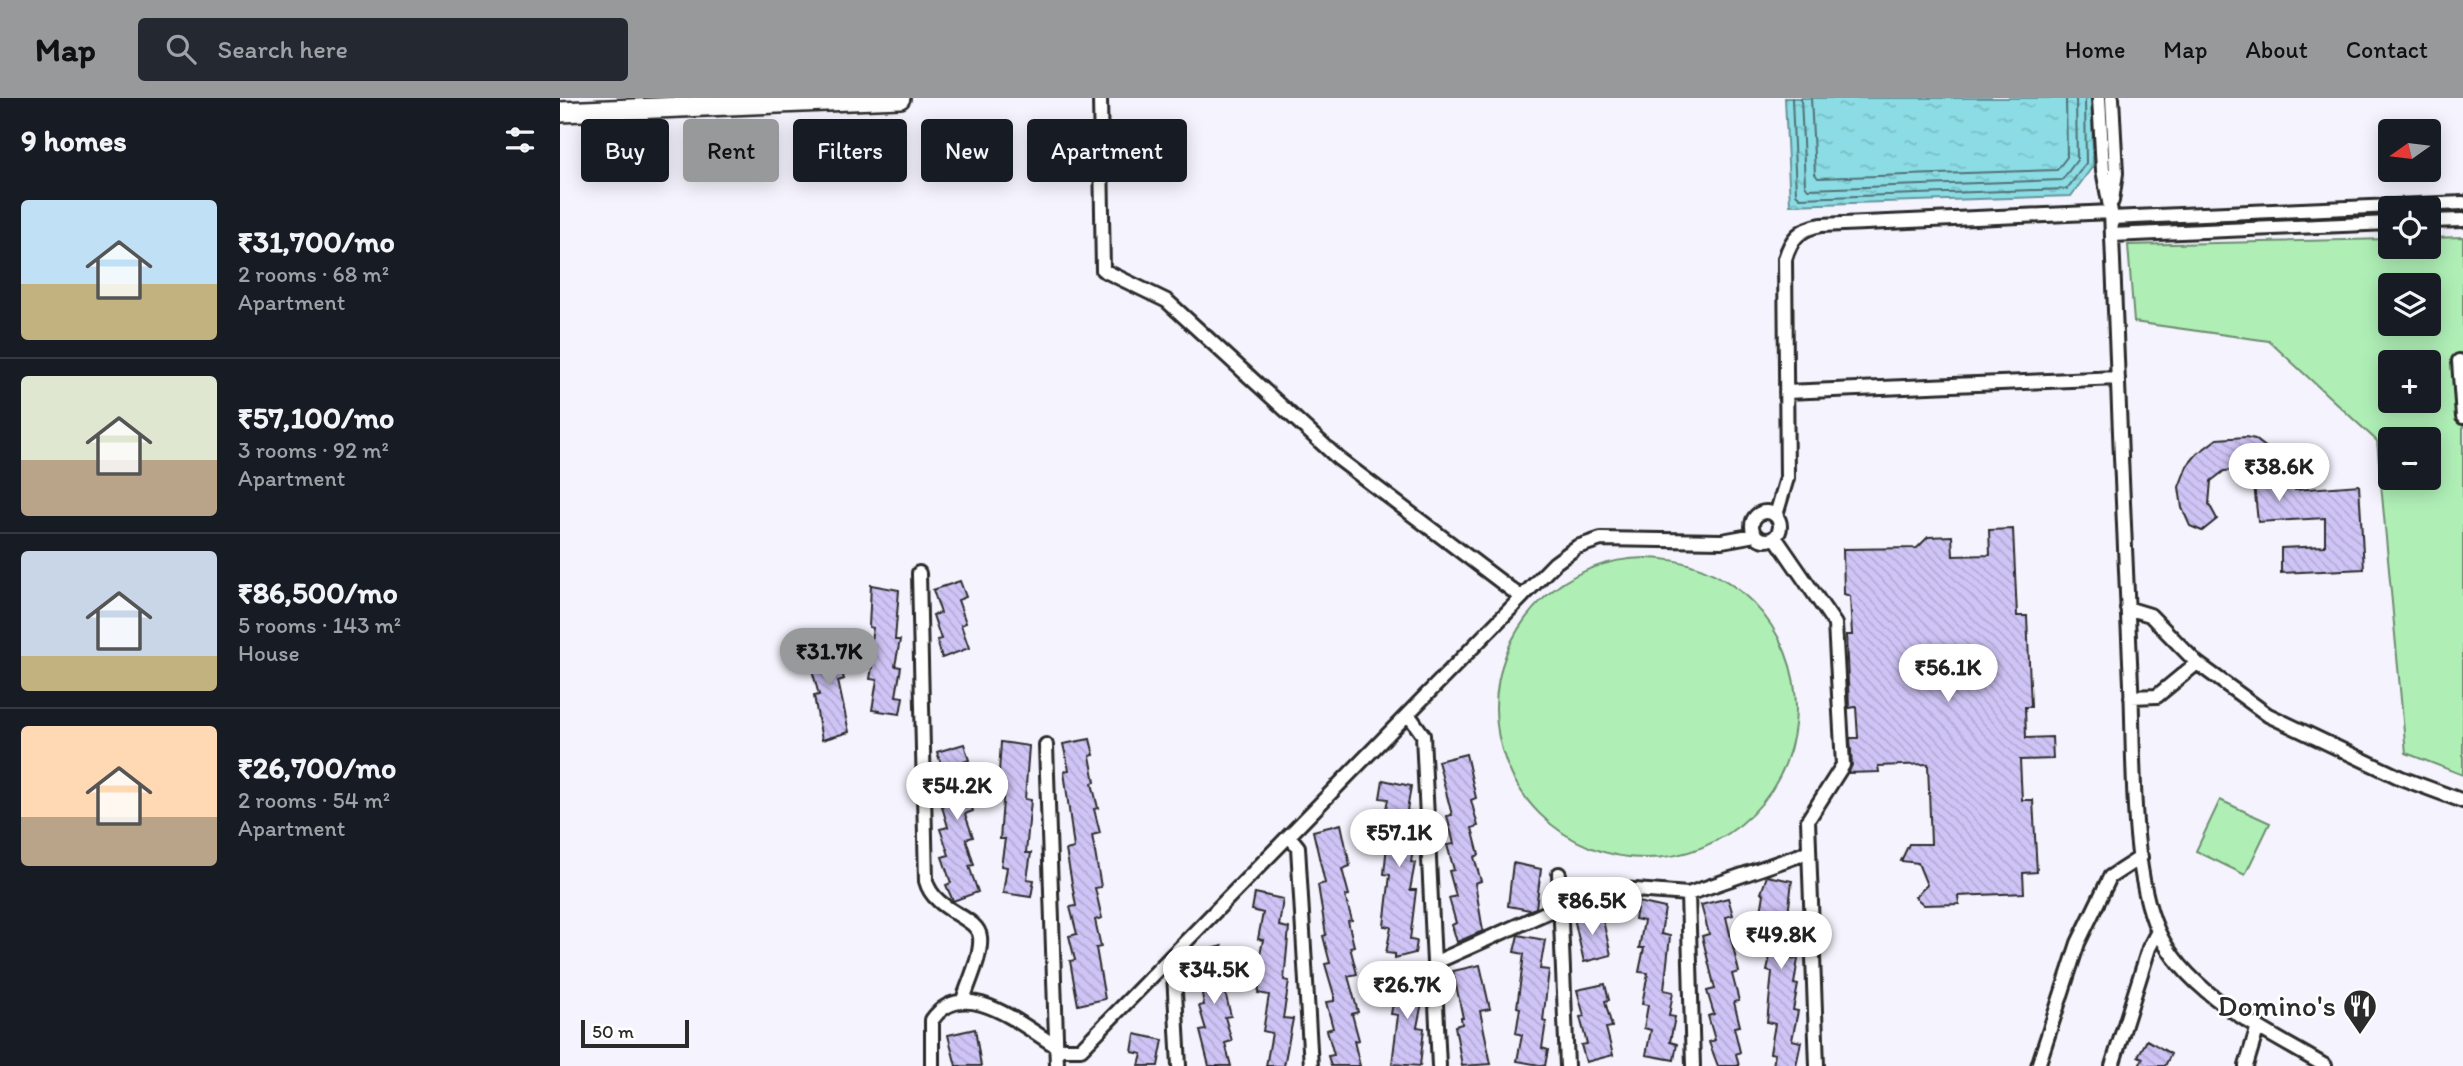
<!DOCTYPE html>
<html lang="en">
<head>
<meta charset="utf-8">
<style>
  body { margin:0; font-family:Itim,sans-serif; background:#242831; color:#f1f3f6; height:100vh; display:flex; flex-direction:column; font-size:26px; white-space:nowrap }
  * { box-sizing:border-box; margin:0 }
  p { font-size:23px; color:#9ea1a6 }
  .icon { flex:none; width:38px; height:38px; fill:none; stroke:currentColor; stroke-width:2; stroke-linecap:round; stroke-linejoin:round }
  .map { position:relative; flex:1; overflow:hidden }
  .side { display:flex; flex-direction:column; background:#171b24; width:560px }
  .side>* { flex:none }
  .top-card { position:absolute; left:21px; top:21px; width:665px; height:63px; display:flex; gap:14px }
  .needle { width:46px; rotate:256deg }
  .fabs { position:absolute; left:1818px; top:21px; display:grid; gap:14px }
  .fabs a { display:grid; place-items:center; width:63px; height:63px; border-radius:7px; background:#171b24; box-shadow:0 4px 18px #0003; font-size:35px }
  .scale { position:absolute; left:21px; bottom:18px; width:108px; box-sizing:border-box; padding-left:7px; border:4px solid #2b2b2b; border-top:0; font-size:19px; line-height:24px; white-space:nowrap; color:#2b2b2b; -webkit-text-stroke:5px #fff; paint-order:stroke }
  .price { position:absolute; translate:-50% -60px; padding:0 16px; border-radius:24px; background:#fff; color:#222; font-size:23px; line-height:46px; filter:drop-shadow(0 2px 4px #0008) }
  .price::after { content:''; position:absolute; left:50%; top:42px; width:21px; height:16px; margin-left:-10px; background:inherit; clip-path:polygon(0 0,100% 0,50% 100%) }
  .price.current { background:#98999b; color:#111 }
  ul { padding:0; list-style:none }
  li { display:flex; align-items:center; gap:21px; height:175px; padding:0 21px }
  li+li { border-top:2px solid #363941 }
  li span { display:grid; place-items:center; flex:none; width:196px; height:140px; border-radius:7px; color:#555 }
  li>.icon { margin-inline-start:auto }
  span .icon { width:84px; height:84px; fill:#fffc; stroke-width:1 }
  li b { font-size:30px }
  h2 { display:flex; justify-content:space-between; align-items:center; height:84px; padding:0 21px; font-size:30px }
  .chip { padding:0 24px; border-radius:7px; background:#171b24; box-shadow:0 4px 18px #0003; font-size:24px; line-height:63px }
  .chip.current { background:#98999b; color:#111 }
  header { display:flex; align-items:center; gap:42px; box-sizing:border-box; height:98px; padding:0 35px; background:#98999b; color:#111 }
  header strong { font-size:33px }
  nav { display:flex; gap:38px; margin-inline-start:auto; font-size:24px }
  .search { width:490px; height:63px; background:#242831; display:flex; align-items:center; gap:18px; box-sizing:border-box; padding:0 24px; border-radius:7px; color:#9ea1a6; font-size:26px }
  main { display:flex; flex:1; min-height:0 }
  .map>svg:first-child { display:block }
  .park { fill:#afefb6; stroke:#6d8d70; stroke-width:2; fill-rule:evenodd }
  .water { fill:url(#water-ripples); stroke:#65959a; stroke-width:2 }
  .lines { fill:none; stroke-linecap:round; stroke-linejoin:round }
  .shore { stroke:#517275; stroke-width:2 }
  .building { fill:url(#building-back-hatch); stroke:#2b2b2b; stroke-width:2 }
  .minor-casing { stroke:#2b2b2b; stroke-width:18 }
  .primary-casing { stroke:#2b2b2b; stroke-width:24 }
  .minor { stroke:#fff; stroke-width:12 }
  .primary { stroke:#fff; stroke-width:19 }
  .labels { text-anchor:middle; stroke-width:5; stroke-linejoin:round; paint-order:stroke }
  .poi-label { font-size:30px; fill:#2b2b2b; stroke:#fff; text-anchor:end }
</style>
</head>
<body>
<header>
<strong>Map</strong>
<div class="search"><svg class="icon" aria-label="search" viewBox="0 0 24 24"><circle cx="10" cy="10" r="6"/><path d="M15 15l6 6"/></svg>Search here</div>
<nav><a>Home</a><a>Map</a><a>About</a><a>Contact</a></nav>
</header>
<main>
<section class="side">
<h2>9 homes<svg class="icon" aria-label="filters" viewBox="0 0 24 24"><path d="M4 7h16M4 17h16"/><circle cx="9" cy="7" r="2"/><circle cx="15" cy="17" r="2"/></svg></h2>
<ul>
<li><span style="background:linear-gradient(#bfe0f5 60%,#c2b280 0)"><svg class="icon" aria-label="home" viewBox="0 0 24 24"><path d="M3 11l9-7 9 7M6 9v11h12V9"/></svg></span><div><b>₹31,700/mo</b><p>2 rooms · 68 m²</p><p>Apartment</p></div></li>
<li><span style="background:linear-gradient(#dfe7d0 60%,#b9a48a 0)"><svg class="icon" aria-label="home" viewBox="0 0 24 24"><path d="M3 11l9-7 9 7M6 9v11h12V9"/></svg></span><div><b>₹57,100/mo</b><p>3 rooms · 92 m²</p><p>Apartment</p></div></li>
<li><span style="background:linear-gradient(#c9d6e8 75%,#c2b280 0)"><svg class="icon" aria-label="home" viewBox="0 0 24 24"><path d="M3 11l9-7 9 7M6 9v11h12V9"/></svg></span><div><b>₹86,500/mo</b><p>5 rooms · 143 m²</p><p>House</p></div></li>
<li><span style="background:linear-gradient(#ffd9b3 65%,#b9a48a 0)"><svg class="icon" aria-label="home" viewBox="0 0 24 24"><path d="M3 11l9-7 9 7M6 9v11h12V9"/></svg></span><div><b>₹26,700/mo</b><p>2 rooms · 54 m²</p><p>Apartment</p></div></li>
</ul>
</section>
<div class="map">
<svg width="1903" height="968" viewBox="0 0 1903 968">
  <defs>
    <pattern id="water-ripples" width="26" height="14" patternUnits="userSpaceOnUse" patternTransform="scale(1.75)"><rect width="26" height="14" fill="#8bdce4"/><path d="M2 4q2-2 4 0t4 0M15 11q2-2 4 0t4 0" fill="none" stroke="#78bdc4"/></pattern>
    <pattern id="building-back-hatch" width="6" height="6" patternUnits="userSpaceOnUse" patternTransform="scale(1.75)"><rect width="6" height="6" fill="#cfc4f6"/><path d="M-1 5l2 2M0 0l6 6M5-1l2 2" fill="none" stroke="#b2a9d3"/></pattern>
  </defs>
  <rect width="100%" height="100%" fill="#f5f3fd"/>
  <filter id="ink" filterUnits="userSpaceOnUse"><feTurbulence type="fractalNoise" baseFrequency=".0143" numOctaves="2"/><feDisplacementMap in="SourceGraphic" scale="14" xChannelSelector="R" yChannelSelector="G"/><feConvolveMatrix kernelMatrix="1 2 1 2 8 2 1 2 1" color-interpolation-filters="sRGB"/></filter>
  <g filter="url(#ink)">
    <path class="park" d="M1903 139V677L1846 655 1817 343 1709 243 1574 224 1568 147 1830 141V149H1869V140ZM1830 187H1869V226H1830ZM1830 264H1869V303H1830ZM1830 341H1869V380H1830Z
      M936 610a150 150 0 1 1 300 0a150 150 0 1 1-300 0Z
      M1660 702 1710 725 1685 777 1636 753Z"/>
    <path class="water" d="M1225 0H1532L1533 68 1511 98 1230 107Z"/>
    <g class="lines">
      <path class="shore" d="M1232 0 1236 96 1240 100 1507 91 1526 65 1525 0
        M1241 0 1245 87 1248 91 1502 82 1517 62 1516 0
        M1251 0 1255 76 1258 80 1497 72 1507 59 1506 0"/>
    </g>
    <path class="building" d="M1686 339 1695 341 1724 363 1734 376 1735 392 1799 387 1804 471 1721 475V450L1765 448V420L1698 424 1694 386 1678 372 1664 373 1651 383 1649 406 1657 421 1642 433 1630 428 1622 410 1619 389 1627 368 1637 356 1657 341Z
      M1453 431 1457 518H1467L1471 609H1465L1466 640 1492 639 1493 661 1460 662 1462 702H1473L1477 774 1463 775 1464 795 1398 798 1399 806 1364 807 1355 799 1367 787 1358 765 1341 763 1349 746H1371L1368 666 1318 668 1319 674 1288 675 1292 667 1290 640H1298L1296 609 1289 610 1286 537H1292L1290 498 1284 496 1283 451 1357 450 1368 439 1392 438 1393 458 1430 457 1429 432Z
      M400 483 406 499 398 502 406 525 401 527 409 550 382 560 377 542 381 541 373 517 381 515 373 492Z
      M311 487 339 492 335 542H340L335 568 341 569 336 598 343 599 340 616 312 612 317 582 310 581 314 556 309 555 313 530 309 529Z
      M279 538 283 555 277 557 284 581 278 583 289 634 262 642 254 598 259 597 252 572 258 570 251 546Z
      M530 641 534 657 530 658 535 684 532 685 538 710 534 711 540 735 532 737 541 789 535 790 542 820 535 822 541 849 536 850 545 901 518 907 510 863 515 862 509 838 517 836 510 809 516 808 506 752 514 750 504 673 509 672 503 646Z
      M441 644 469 648 465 701 471 702 466 755H471L467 781 474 782 471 799 443 795 447 769 441 768 445 741H440L444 690 438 689Z
      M404 646 409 662 403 664 412 688 405 690 413 713 405 716 413 739 406 741 414 767 409 768 418 794 393 803 386 787 391 785 382 759 389 757 380 731 388 729 381 705 388 703 379 680 385 678 377 654Z
      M906 656 916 700 911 702 918 728 912 730 919 757 914 759 921 783 915 785 923 833 897 844 892 827 896 825 889 800 896 798 889 773 894 772 887 747 894 746 887 718 892 717 878 663Z
      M823 682 851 688 847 713 854 714 850 739 855 740 851 764 855 765 850 792H856L850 842 857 843 855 855 835 860V856L826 855 831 829 824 828 830 777 824 776 829 727 823 726 828 701 820 700Z
      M781 726 790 768 782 771 789 797 785 798 792 822 788 823 794 848 790 849 797 876 788 878 798 914 792 916 799 942 794 943 800 968H771L768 958 774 957 767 932 773 930 766 904 774 903V897L765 866 770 865 763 838 766 837 758 787 765 785 753 733Z
      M953 765 981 771 976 810 970 812 948 808Z
      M1207 778 1232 783 1226 834 1233 836 1229 860 1238 861 1234 886 1238 887 1233 912 1238 913 1232 942 1241 944 1236 968H1213L1215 956 1210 955 1215 926 1207 924 1212 874 1207 873 1212 849 1203 847 1207 822 1200 821 1204 796 1201 795Z
      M695 795 723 801 719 828 729 830 724 882 729 883 723 920 733 921 724 968H706L712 935 703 933 709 897 698 895 703 868 698 867 703 842 698 841 703 815 692 812Z
      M1168 800 1173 817 1166 819 1179 874 1172 876 1179 903 1174 904 1180 928 1174 929 1180 954 1176 956 1179 968H1158L1149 944 1155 942 1148 918 1154 916 1147 893 1155 891 1142 838 1149 836 1141 807Z
      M1078 804 1105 810 1101 836 1110 838 1104 892 1113 894 1109 918 1115 919 1110 944 1117 946 1114 962 1086 957 1091 932 1084 930 1088 907 1082 906 1088 875 1079 874 1084 850H1079L1084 823 1075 821Z
      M1041 814 1051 857 1024 864 1014 820Z
      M958 837 985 842 980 871 989 872 983 923 986 924 982 950 988 952 985 968 957 963 962 937 956 935 960 910 957 909 964 856 954 854Z
      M662 848 666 865 662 866 669 892 665 894 671 918 665 919 672 943 665 945 671 968H649L640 933 646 932 639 908 644 907 635 855Z
      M920 867 930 911 920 913 931 966 902 968 895 928 902 926 901 920H903L893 873Z
      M860 876 855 903 862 905 857 929 864 930 860 968 832 966 838 917 831 916 836 890 816 886Z
      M1045 886 1049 902 1045 903 1052 929 1046 930 1053 957 1026 964 1021 947 1027 946 1020 919 1024 918 1017 892Z
      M415 931 421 968H396L388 937Z
      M575 936 603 942 598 968H579L582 956 572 954Z
      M1587 942 1611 956 1605 968H1579L1583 960 1578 958Z"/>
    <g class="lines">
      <g class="minor-casing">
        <path id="minor" d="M540 0 543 172 607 203 779 361 961 499
          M1539 0 1543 72 1551 114C1557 271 1564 429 1571 586 1574 654 1570 773 1598 833 1628 898 1707 933 1765 968
          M1552 0 1556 75 1552 103
          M1551 120 1903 105
          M1869 123 1903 122
          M1552 137 1830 125
          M1899 263 1903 319
          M1226 294 1558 280
          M1192 428a14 14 0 1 1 28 0a14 14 0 1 1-28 0Z
          M1216 417 1227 380 1225 161C1231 140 1240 131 1261 127L1551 114
          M1215 439 1275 526 1283 667 1248 722 1257 968
          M359 475 366 783C374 814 418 818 420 839 422 857 409 883 403 902
          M1567 510 1590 517 1637 565 1708 617 1841 680 1903 703
          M1571 599 1597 598 1637 565
          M848 616 863 637 879 968
          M486 647 497 968
          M729 738 738 749 751 968
          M999 776 1007 968
          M1128 796 1133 968
          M613 857 619 968
          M874 865 1001 808 1062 791 1128 796 1249 754
          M496 951H521L995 465 1017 449 1041 441 1162 443 1195 437
          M372 968V922C404 876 462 928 496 948
          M1478 968 1518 845 1550 779 1581 759
          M1552 968 1589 850 1598 833
          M1686 968 1698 928"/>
      </g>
      <g class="primary-casing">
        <path id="primary" d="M0 14 340 0"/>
      </g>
      <use href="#minor" class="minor"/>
      <use href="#primary" class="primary"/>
    </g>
  </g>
  <defs>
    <g id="restaurant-pin" transform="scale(1.75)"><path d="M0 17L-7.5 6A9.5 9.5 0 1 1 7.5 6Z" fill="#2b2b2b" stroke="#fff"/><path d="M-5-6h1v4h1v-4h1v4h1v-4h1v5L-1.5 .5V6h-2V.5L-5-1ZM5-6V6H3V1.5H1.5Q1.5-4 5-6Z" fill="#fff"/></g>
  </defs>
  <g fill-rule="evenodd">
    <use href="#restaurant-pin" x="1800" y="908"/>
  </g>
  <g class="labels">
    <g class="poi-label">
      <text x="1776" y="918">Domino's</text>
    </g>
  </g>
</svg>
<div class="fabs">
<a><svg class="needle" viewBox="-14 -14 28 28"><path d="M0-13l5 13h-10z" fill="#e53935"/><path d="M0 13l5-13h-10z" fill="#9ea1a6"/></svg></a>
<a><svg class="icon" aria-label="locate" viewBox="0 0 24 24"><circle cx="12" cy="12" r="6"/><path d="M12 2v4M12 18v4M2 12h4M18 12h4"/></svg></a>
<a><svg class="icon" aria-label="layers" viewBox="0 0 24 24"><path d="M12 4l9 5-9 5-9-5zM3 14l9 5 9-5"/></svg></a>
<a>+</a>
<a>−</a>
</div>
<div class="scale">50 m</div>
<b class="price" style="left:1719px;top:405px">₹38.6K</b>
<b class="price current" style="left:269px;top:590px">₹31.7K</b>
<b class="price" style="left:1388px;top:606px">₹56.1K</b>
<b class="price" style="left:397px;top:724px">₹54.2K</b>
<b class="price" style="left:839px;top:771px">₹57.1K</b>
<b class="price" style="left:1032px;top:839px">₹86.5K</b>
<b class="price" style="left:1221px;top:873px">₹49.8K</b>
<b class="price" style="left:654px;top:908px">₹34.5K</b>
<b class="price" style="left:847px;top:923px">₹26.7K</b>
<div class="top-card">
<a class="chip">Buy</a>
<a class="chip current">Rent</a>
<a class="chip">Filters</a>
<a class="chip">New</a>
<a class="chip">Apartment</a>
</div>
</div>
</main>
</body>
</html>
